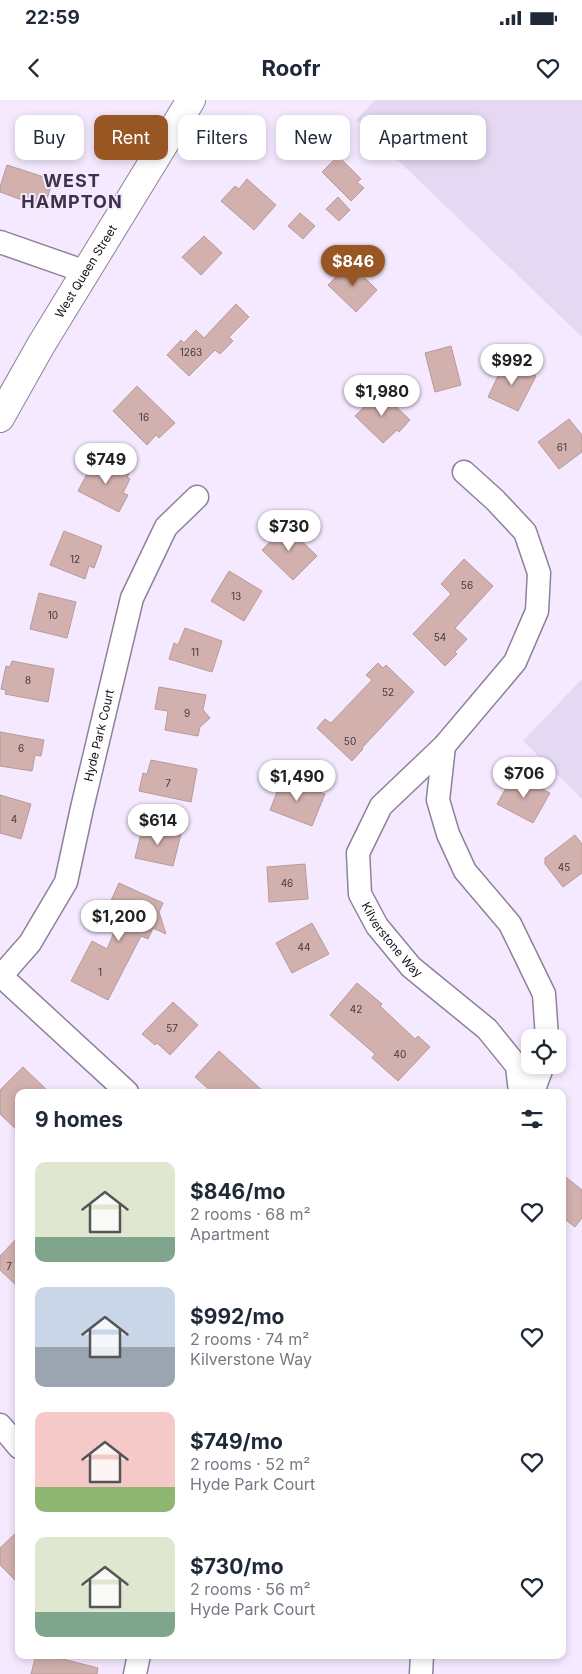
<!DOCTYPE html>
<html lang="en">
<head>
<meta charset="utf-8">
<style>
  body { margin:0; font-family:Inter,sans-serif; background:#f6f6f7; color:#1f2937; height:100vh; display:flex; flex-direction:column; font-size:19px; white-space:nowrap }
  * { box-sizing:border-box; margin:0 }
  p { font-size:16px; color:#747a83 }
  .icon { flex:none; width:28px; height:28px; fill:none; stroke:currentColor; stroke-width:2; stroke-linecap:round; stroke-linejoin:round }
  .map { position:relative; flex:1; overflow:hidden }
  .drawer { position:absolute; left:15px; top:989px; width:551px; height:570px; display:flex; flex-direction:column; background:#fff; border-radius:10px; box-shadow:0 2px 8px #0003 }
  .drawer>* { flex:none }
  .hud { position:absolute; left:15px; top:15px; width:552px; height:45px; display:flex; gap:10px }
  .controls { position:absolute; left:521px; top:929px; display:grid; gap:10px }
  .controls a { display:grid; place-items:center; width:45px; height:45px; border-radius:10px; background:#fff; box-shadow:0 2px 8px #0003; font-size:25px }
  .price { position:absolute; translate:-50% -42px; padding:0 11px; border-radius:18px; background:#fff; color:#222; font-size:16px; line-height:32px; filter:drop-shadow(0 1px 2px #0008) }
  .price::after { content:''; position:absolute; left:50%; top:30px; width:15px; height:11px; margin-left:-8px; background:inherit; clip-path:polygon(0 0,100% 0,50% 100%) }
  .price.selected { background:#985623; color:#fff }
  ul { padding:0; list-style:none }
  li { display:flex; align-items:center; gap:15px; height:125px; padding:0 20px }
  li span { display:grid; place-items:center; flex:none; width:140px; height:100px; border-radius:10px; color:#555 }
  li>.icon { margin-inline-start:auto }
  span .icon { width:60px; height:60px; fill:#fffc; stroke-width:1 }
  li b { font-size:21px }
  h2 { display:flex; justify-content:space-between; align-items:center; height:60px; padding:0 20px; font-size:21px }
  .chip { padding:0 18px; border-radius:10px; background:#fff; box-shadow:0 2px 8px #0003; font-size:18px; line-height:45px }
  .chip.selected { background:#985623; color:#fff }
  .status { display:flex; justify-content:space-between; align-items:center; height:35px; padding:0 25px; background:#fff; direction:ltr }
  .status svg { height:14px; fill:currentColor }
  header { display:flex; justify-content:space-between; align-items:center; height:65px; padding:0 20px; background:#fff; font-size:22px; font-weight:700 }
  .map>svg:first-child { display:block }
  .built { fill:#e4d8f2 }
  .building { fill:#d1b0ad; stroke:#ba9a97 }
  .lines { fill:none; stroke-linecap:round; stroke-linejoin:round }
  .minor-casing { stroke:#8e829b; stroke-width:25 }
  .major-casing { stroke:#8e829b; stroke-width:30 }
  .minor { stroke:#fff; stroke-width:22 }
  .major { stroke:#fff; stroke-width:28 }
  .labels { text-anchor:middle; stroke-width:4; stroke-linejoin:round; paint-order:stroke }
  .number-label { font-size:10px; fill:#44393f }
  .street-label { font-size:12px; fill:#15111a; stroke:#f4e9ff }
  .district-label { font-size:18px; font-weight:bold; letter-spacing:1px; fill:#3d3248; stroke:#f4e9ff }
</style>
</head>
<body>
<div class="status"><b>22:59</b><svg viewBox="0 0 49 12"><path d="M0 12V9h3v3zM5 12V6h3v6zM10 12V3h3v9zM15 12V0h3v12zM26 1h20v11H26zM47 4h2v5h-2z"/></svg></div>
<header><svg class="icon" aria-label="back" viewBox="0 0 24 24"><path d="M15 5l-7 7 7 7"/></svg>Roofr<svg class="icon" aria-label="heart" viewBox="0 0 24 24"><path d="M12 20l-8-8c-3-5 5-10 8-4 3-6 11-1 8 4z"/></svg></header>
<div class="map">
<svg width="582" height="1574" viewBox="0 0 582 1574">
  <rect width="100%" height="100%" fill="#f4e9ff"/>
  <path class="built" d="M375 0H582V237L356 20Z
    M582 579V699L523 641Z"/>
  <path class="building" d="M338 56 361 79 357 82 364 88 351 101 322 72Z
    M7 65 53 80 44 108 0 92V87Z
    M247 79 276 105 254 130 221 101 235 86 239 89Z
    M338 97 350 110 339 121 326 109Z
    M300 113 315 126 303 139 288 126Z
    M204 136 222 153 201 175 182 157Z
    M350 163 377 190 356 212 328 185Z
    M236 204 249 217 229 237 233 241 220 254 215 250 189 276 167 255 181 240 184 243 196 230 204 238Z
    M451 246 461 285 435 292 425 253Z
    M505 261 536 276 518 311 488 297Z
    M137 286 175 323 159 338 156 335 147 345 113 311Z
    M380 291 410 320 399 332 397 330 383 343 355 316Z
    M569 319 582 335V352L559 369 538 342Z
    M96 357 129 374 127 377 130 379 123 393 128 395 119 412 78 391Z
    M282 422 317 456 293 480 262 450 274 438 270 434Z
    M64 431 102 446 94 468 89 466 85 479 50 465Z
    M464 459 493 486 455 528 467 539 455 552 457 554 445 566 413 534 451 494 441 484Z
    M229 471 262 491 244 521 211 501Z
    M39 493 76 502 67 538 30 529Z
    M185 528 222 541 212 572 169 559 174 543 178 545Z
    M12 561 54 569 48 602 5 594 6 590 1 589 6 566 10 567Z
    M378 563 383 568 386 565 414 592 362 648 363 649 352 661 317 628 325 619 332 624 331 623 372 580 366 575Z
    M159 587 206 595 203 610 210 618 200 627 198 636 165 630 168 611 155 609Z
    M0 632 44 640 41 656 35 655 32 671 0 666Z
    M151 660 197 669 191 702 139 691 143 673 147 674Z
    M514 674 550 693 533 723 497 704Z
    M283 677 325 694 312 726 270 710Z
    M0 695 31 704 21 739 0 733Z
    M143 725 181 734 173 766 135 758Z
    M575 735 582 744V773L563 787 545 764V758Z
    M305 764 308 799 269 802 267 767Z
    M119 783 163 803 159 812 166 834 153 828 148 839 141 836 108 900 71 881 92 841 107 849 124 808 110 803Z
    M312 823 329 854 292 873 276 843Z
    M357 883 382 904 380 906 415 939 418 936 430 947 398 981 372 958 375 954 330 915Z
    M173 902 198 925 170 955 157 943 155 945 142 934Z
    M219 951 264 992H212L195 977Z
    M23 967 49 992H19V1032L0 1014V990Z
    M562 1074 582 1090V1118L575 1127 562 1117Z
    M19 1136V1188L0 1170V1156Z
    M19 1430V1484L0 1465V1448Z
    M36 1555H47L98 1568 97 1574H31Z"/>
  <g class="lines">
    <g class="minor-casing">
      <g id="minor">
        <path d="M0 142 86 172"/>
        <path id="s1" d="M464 372 495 400 525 432 539 473 537 511 515 562 444 646 381 706 358 753 360 794 377 826 411 867 487 929 517 966 520 992"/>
        <path d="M444 646 438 700 448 734 465 771 510 824 544 894 547 938"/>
        <path d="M0 875 127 992"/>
        <path id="s2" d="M1 876 30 843 66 782 82 708 132 498 166 427 197 397"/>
        <path d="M533 992 543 965"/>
        <path d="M0 1325 19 1347"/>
        <path d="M135 1574 139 1555"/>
        <path d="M421 1574 422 1555"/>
      </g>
    </g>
    <g class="major-casing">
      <g id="major">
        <path id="s3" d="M0 318 41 245 191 0"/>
      </g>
    </g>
    <use href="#minor" class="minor"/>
    <use href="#major" class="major"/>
  </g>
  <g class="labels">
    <g class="number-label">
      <text x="191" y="256">1263</text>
      <text x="144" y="321">16</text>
      <text x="562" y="351">61</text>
      <text x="75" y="463">12</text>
      <text x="467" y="489">56</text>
      <text x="236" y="500">13</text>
      <text x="53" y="519">10</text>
      <text x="440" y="541">54</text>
      <text x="195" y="556">11</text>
      <text x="28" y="584">8</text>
      <text x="388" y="596">52</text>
      <text x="187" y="617">9</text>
      <text x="350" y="645">50</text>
      <text x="21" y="652">6</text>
      <text x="168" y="687">7</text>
      <text x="14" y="723">4</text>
      <text x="564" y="771">45</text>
      <text x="287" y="787">46</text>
      <text x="304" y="851">44</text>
      <text x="100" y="876">1</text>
      <text x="356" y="913">42</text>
      <text x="172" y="932">57</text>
      <text x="400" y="958">40</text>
      <text x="9" y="1170">7</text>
    </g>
    <g class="street-label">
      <text dy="4" stroke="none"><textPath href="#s3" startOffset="170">West Queen Street</textPath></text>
      <text dy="4" stroke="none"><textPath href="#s2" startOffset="265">Hyde Park Court</textPath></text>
      <text dy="4" stroke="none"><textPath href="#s1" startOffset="569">Kilverstone Way</textPath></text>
    </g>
    <g class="district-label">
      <text x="72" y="87">WEST<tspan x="72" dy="21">HAMPTON</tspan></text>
    </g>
  </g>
</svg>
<div class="controls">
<a><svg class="icon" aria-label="locate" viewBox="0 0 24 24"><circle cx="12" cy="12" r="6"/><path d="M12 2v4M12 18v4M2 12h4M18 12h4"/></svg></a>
</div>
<b class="price selected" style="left:353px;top:187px">$846</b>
<b class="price" style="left:512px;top:286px">$992</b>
<b class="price" style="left:382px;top:317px">$1,980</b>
<b class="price" style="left:106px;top:385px">$749</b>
<b class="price" style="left:289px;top:452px">$730</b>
<b class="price" style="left:524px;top:699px">$706</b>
<b class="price" style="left:297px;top:702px">$1,490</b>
<b class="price" style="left:158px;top:746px">$614</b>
<b class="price" style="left:119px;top:842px">$1,200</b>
<div class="hud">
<a class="chip">Buy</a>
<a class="chip selected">Rent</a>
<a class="chip">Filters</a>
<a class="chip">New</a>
<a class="chip">Apartment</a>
</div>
<section class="drawer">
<h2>9 homes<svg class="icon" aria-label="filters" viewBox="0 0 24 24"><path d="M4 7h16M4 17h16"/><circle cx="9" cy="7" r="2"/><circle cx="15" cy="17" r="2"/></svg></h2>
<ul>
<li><span style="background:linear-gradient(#dfe7d0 75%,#7fa58c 0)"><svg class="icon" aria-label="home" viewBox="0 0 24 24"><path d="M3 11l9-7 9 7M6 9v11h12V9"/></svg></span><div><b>$846/mo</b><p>2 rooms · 68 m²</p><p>Apartment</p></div><svg class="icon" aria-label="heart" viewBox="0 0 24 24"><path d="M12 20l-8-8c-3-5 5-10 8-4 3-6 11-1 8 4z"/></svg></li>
<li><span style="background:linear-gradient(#c9d6e8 60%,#9aa5b1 0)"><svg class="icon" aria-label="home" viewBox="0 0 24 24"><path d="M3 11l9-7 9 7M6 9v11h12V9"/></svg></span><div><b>$992/mo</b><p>2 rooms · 74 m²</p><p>Kilverstone Way</p></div><svg class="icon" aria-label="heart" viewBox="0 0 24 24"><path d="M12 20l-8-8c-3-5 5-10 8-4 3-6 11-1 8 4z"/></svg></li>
<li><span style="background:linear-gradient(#f6c9c9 75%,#8fb573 0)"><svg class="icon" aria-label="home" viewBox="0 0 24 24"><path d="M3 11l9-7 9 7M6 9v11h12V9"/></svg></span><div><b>$749/mo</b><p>2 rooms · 52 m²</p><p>Hyde Park Court</p></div><svg class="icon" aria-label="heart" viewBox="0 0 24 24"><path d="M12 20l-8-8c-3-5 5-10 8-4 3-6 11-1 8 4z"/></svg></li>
<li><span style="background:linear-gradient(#dfe7d0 75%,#7fa58c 0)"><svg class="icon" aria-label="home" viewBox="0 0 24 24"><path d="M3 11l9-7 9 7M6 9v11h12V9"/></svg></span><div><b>$730/mo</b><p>2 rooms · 56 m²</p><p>Hyde Park Court</p></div><svg class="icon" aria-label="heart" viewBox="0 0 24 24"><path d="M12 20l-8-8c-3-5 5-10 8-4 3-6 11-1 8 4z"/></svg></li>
</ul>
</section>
</div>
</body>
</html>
